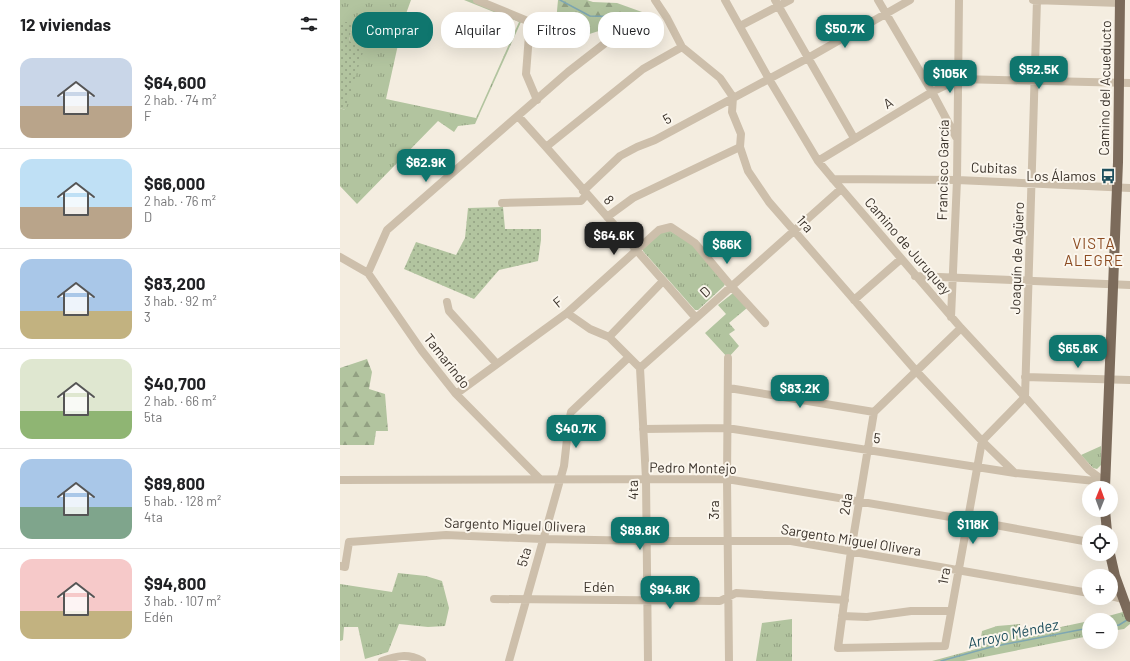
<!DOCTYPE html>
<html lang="es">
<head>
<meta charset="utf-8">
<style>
  body { margin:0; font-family:Barlow,sans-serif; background:#f2f2f2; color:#202124; height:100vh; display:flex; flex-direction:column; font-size:15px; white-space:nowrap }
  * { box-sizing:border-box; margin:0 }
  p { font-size:13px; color:#757577 }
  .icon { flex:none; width:22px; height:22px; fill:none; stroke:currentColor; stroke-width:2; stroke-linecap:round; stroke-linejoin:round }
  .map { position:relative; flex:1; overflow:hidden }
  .drawer { display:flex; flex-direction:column; background:#fff; width:340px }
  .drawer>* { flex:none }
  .top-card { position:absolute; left:12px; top:12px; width:380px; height:36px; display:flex; gap:8px }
  .needle { width:26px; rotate:1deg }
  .fabs { position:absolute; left:742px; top:481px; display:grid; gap:8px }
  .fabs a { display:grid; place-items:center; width:36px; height:36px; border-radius:50%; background:#fff; box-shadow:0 4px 16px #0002; font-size:20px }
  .price { position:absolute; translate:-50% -34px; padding:0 9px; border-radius:8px; background:#0f766e; color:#fff; font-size:13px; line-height:26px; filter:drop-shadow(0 1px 2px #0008) }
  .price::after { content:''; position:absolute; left:50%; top:24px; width:12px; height:9px; margin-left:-6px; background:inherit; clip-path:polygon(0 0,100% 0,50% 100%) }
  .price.active { background:#222; color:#fff }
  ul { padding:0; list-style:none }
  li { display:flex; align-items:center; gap:12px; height:100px; padding:0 20px }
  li+li { border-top:1px solid #e0e0e0 }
  li span { display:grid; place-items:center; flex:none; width:112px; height:80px; border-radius:12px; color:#555 }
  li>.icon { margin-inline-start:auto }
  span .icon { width:48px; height:48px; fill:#fffc; stroke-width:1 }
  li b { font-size:17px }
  h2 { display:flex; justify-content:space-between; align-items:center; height:48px; padding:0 20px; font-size:17px }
  .tag { padding:0 14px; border-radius:16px; background:#fff; box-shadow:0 4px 16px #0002; font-size:14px; line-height:36px }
  .tag.active { background:#0f766e; color:#fff }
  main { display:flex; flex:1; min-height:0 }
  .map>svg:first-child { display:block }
  .grass { fill:url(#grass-tufts) }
  .forest { fill:url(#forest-firs) }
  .garden { fill:url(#garden-dots) }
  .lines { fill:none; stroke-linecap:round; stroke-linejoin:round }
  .stream { stroke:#7ea7b2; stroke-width:1.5 }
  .minor { stroke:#cdbfab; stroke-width:8 }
  .major { stroke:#7c6b5b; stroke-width:10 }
  .labels { text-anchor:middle; stroke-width:4; stroke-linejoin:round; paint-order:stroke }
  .street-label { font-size:14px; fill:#3a322a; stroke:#fbf6ed }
  .poi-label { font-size:14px; fill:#3a322a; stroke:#fbf6ed; text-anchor:end }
  .neighbourhood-label { font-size:15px; letter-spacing:1px; fill:#8b4b21; stroke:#fbf6ed }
  .water-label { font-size:15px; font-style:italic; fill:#1e4f5d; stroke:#fbf6ed }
</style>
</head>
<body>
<main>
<section class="drawer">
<h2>12 viviendas<svg class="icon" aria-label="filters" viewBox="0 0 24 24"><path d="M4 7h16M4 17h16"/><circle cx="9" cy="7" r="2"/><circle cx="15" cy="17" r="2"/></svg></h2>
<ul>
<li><span style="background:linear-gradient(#c9d6e8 60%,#b9a48a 0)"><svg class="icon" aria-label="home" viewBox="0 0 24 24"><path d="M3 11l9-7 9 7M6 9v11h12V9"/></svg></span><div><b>$64,600</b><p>2 hab. · 74 m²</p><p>F</p></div></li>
<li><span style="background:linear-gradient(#bfe0f5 60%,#b9a48a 0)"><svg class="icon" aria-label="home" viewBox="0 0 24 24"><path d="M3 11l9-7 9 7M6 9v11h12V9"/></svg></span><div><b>$66,000</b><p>2 hab. · 76 m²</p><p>D</p></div></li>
<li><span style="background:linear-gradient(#a9c7e8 65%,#c2b280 0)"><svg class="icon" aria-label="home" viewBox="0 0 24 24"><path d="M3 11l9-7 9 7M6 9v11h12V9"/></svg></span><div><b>$83,200</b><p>3 hab. · 92 m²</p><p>3</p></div></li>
<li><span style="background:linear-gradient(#dfe7d0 65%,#8fb573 0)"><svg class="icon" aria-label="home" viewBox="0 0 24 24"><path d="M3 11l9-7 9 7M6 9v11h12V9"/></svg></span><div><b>$40,700</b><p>2 hab. · 66 m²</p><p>5ta</p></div></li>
<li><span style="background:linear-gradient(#a9c7e8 60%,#7fa58c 0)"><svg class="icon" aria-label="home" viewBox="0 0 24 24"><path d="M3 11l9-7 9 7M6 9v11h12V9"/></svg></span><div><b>$89,800</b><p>5 hab. · 128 m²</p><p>4ta</p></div></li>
<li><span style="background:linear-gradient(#f6c9c9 65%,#c2b280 0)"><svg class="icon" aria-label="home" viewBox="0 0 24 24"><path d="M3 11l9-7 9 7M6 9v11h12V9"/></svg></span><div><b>$94,800</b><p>3 hab. · 107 m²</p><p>Edén</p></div></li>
</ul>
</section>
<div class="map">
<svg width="790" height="661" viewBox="0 0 790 661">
  <defs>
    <pattern id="grass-tufts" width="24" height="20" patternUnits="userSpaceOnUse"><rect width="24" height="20" fill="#b2c49f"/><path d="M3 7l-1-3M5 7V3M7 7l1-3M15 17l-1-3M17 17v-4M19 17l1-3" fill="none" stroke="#92a082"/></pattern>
    <pattern id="forest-firs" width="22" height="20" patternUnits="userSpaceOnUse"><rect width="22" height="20" fill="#b2c49f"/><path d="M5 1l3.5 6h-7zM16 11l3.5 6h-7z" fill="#92a082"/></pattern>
    <pattern id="garden-dots" width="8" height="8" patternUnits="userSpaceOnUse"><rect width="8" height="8" fill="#b2c49f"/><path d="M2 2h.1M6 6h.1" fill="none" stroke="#92a082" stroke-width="1.8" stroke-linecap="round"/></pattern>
  </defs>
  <rect width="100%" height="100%" fill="#f4ede0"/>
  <path class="grass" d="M0 0H71L63 22 46 99 136 118 179 22 124 0H133L181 22 135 124 118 126 114 132 98 121 17 204 0 186V108L5 110 9 41 13 22H0Z
    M329 230 353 245 385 284 384 286 358 310H355L303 251V249L323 231Z
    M393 293 407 308 389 323 395 330 389 334 399 346 388 358 365 333 386 314 378 305Z
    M761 446V465L757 469 753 468 741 455Z
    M58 573 86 576 102 581 109 608 105 626 88 627 59 624 48 652 25 659 18 627H4L3 640 0 641V584L52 592Z
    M790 610V624L784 629 771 631V620H754Z
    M452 619V661H416L422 623Z
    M749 621V636L624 661H592L636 649 641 639 642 631 657 626 680 624 683 635Z"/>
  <path class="forest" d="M218 0H247L253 2 277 3 302 12V24L287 30 277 25 222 43 215 33Z
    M27 359 32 372 29 389 45 394 48 431H36L34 445H0V368Z"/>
  <path class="garden" d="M0 22H13L9 41 24 49 5 110 0 108Z
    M163 207 165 229H201V240L198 261 159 270 134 299 64 269 76 242 116 255 125 238 128 208Z"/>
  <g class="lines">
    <path class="stream" d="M220 0 250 16 289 17
      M771 626 779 625 787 620
      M601 661 651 647 749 628"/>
    <path class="minor" d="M137 0 190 22 186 74 197 100
      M315 0 327 18 342 47 380 78 393 97 392 112 401 134 400 147 408 171 429 202 577 372 642 441 675 473
      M385 0 429 79 478 161 493 179 621 328 685 397 749 470 765 482
      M435 0 514 138
      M538 0 592 92 616 137
      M693 0 780 3
      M400 26 450 0
      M178 116 206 147 356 318
      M206 147 303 69 342 47
      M478 161 592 92 619 79 790 83
      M493 179 617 180 790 188
      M243 191 280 156 297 147 315 140 468 58 570 0
      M162 203 241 201 247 194
      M267 217 293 198 400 147
      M0 257 28 273 82 351 116 394 200 479
      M28 273 47 230 228 72 264 44
      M575 276 790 285
      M514 300 561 259
      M107 302 109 311 156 363
      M227 313 250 329 269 337 300 368
      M611 317 617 180 619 0
      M269 337 323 281
      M388 358 387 479 389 661
      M300 368 306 479 308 661
      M300 368 501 189
      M685 377 790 380
      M389 388 534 412
      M116 394 227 313 319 230 331 227 355 243 391 286 425 323
      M534 412 511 551 498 648 605 646 642 441 685 397 697 0
      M534 412 621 328
      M303 429 387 428 675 473 765 482
      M0 480 387 479 628 520 749 542
      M0 566 5 567 9 542 106 535 202 539 307 541H451L749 593
      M771 596 783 599
      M154 599 380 601 396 593 505 600
      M502 616 527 617 571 611H611
      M42 661C56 656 68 653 82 661
      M169 661 224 466 229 421 231 412 289 357"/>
    <path class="major" d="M765 488 778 162 780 0
      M765 510 767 532
      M770 554 775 576 790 617"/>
  </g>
  <defs>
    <g id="bus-bare" transform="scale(1.2)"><path d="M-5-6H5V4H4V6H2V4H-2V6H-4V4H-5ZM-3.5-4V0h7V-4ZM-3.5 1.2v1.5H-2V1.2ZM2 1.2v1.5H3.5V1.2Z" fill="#1e4f5d" stroke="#fbf6ed" stroke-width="2.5" paint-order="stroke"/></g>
  </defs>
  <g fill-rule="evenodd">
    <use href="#bus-bare" x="768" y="176"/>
  </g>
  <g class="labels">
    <g class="street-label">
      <text transform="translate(765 88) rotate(-89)" y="5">Camino del Acueducto</text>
      <text transform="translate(548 103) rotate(-31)" y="5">A</text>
      <text transform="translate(327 119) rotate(-28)" y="5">5</text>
      <text transform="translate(654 168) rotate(2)" y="5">Cubitas</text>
      <text transform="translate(603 170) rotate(-89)" y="5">Francisco García</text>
      <text transform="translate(269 200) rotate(49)" y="5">8</text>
      <text transform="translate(465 224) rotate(49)" y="5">1ra</text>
      <text transform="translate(568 246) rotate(49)" y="5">Camino de Juruquey</text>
      <text transform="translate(677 258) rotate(-88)" y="5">Joaquín de Agüero</text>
      <text transform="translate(365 292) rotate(-42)" y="5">D</text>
      <text transform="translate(218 302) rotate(-39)" y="5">F</text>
      <text transform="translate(107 361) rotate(52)" y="5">Tamarindo</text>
      <text transform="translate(537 438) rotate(9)" y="5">5</text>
      <text transform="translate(353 468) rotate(1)" y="5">Pedro Montejo</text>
      <text transform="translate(293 490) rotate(-91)" y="5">4ta</text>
      <text transform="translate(506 504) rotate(-80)" y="5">2da</text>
      <text transform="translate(374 510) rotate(-90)" y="5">3ra</text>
      <text transform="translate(175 525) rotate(2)" y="5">Sargento Miguel Olivera</text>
      <text transform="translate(511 540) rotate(9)" y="5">Sargento Miguel Olivera</text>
      <text transform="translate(184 557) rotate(-74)" y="5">5ta</text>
      <text transform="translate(604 576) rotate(-80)" y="5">1ra</text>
      <text x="259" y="592">Edén</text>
    </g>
    <g class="poi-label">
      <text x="756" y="181">Los Álamos</text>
    </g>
    <g class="neighbourhood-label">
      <text x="754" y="249">VISTA<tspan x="754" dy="17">ALEGRE</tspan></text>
    </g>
    <g class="water-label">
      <text transform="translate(673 634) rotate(-12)" y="5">Arroyo Méndez</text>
    </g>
  </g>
</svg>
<div class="fabs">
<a><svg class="needle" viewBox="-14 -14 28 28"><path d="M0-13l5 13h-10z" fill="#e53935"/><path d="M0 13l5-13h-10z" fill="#757577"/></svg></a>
<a><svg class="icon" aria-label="locate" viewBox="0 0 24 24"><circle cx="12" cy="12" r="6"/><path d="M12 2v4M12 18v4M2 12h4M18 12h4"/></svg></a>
<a>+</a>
<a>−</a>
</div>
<b class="price" style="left:505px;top:49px">$50.7K</b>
<b class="price" style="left:699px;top:90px">$52.5K</b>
<b class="price" style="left:610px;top:94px">$105K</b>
<b class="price" style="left:86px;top:183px">$62.9K</b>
<b class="price active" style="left:274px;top:256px">$64.6K</b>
<b class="price" style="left:387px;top:265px">$66K</b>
<b class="price" style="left:738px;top:369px">$65.6K</b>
<b class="price" style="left:460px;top:409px">$83.2K</b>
<b class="price" style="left:236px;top:449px">$40.7K</b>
<b class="price" style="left:633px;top:545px">$118K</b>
<b class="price" style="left:300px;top:551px">$89.8K</b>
<b class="price" style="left:330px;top:610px">$94.8K</b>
<div class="top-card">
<a class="tag active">Comprar</a>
<a class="tag">Alquilar</a>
<a class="tag">Filtros</a>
<a class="tag">Nuevo</a>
</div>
</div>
</main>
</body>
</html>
